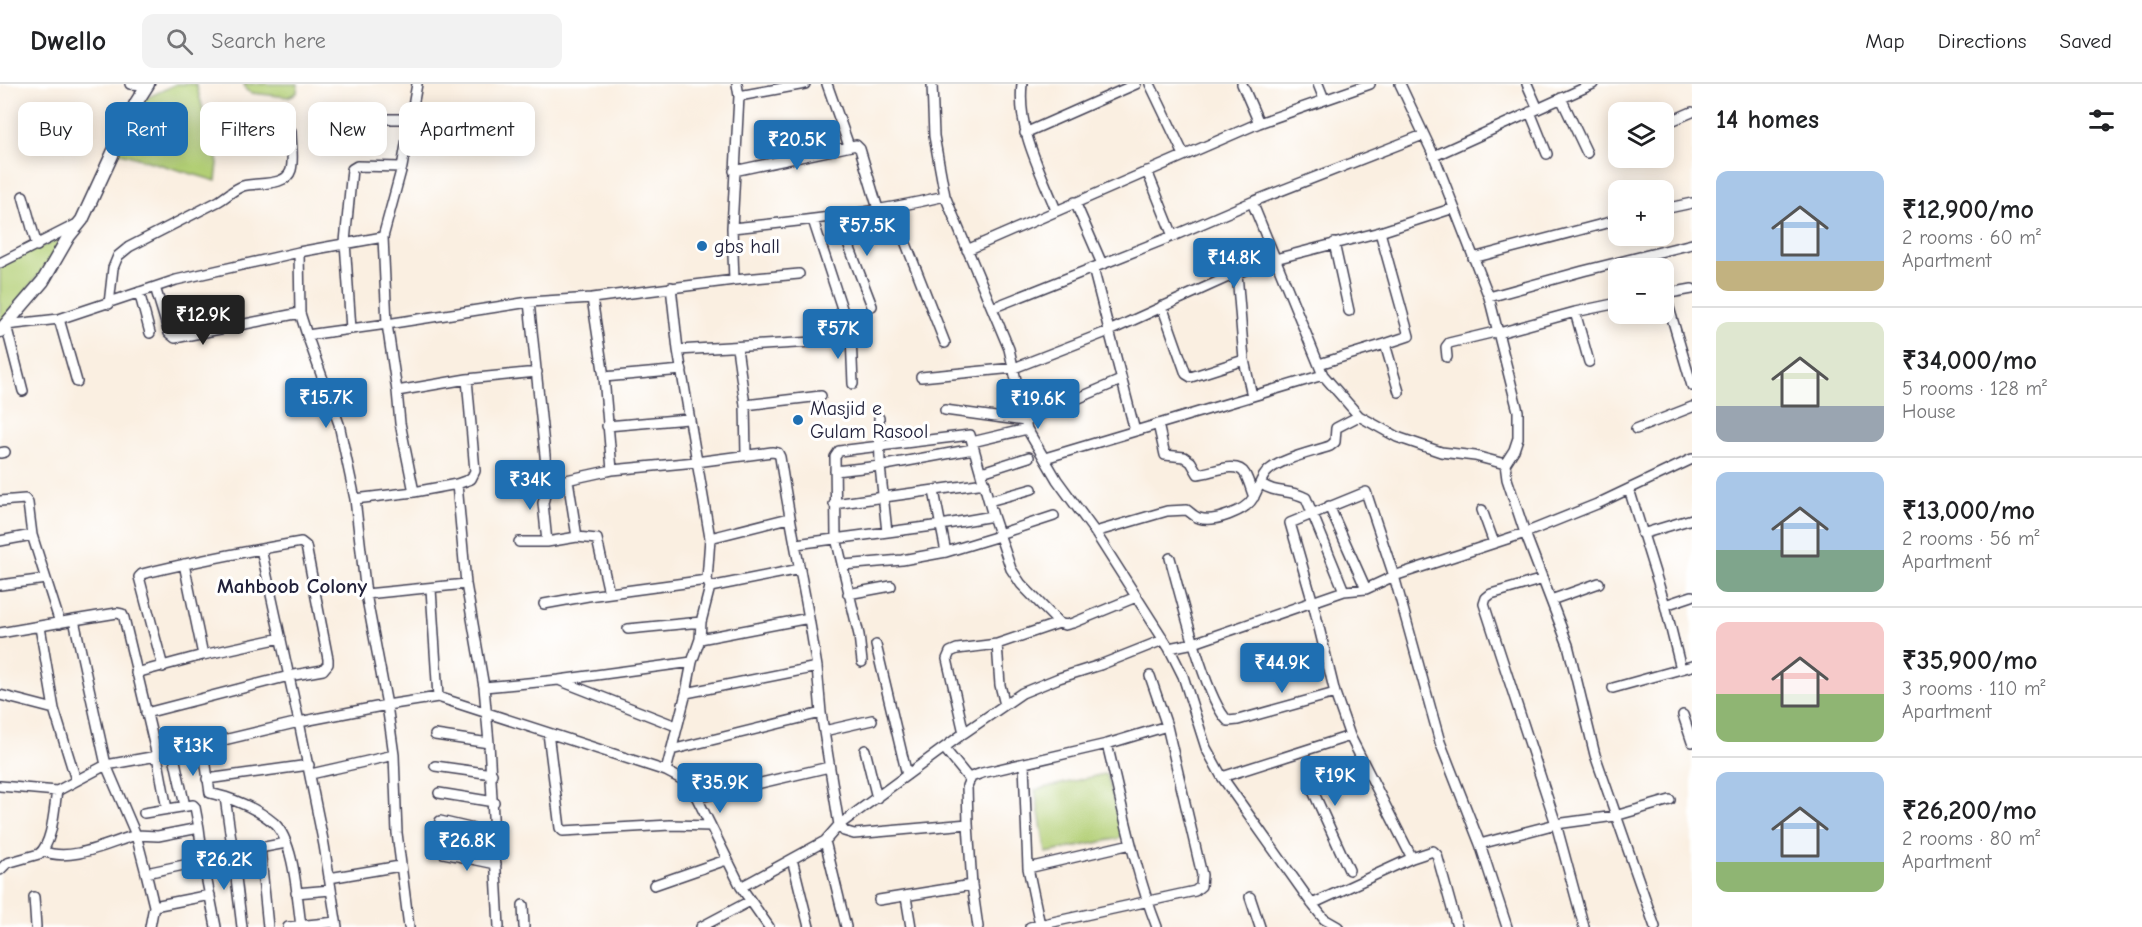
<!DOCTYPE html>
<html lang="en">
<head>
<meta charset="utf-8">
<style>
  body { margin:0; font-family:"Comic Neue",sans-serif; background:#f2f2f2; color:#202124; height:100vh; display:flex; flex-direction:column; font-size:22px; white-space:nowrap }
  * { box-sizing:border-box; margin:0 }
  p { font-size:20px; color:#757577 }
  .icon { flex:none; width:33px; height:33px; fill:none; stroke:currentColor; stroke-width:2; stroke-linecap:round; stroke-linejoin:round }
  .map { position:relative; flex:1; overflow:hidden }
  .drawer { display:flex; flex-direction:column; background:#fff; width:450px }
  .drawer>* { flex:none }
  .banner { position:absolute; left:18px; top:18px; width:570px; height:54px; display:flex; gap:12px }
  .controls { position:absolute; left:1608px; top:18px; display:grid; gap:12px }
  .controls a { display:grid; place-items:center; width:66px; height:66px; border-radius:12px; background:#fff; box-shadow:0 3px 15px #0003; font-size:30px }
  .price { position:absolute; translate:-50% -51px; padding:0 14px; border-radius:6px; background:#1f6fb2; color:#fff; font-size:20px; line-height:39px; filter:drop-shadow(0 2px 3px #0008) }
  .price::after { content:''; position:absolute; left:50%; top:36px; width:18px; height:14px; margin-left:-9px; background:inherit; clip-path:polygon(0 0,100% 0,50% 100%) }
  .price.active { background:#222; color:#fff }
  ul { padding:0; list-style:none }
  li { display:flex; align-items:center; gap:18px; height:150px; padding:0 24px }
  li+li { border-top:2px solid #e0e0e0 }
  li span { display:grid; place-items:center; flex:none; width:168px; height:120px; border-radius:12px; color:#555 }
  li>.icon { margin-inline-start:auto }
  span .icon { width:72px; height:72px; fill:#fffc; stroke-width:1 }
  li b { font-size:26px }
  h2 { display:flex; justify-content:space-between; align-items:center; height:72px; padding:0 24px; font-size:26px }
  .tag { padding:0 21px; border-radius:12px; background:#fff; box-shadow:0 3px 15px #0003; font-size:21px; line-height:54px }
  .tag.active { background:#1f6fb2; color:#fff }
  header { display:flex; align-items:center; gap:36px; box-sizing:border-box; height:84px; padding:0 30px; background:#fff; border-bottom:2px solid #e0e0e0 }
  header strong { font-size:28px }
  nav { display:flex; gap:33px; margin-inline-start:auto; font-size:21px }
  .search { width:420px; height:54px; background:#f2f2f2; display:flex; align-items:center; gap:15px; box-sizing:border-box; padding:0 21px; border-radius:12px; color:#757577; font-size:22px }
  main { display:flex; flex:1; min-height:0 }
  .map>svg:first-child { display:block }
  .green { fill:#b2cf75; stroke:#6a7858; stroke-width:1.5 }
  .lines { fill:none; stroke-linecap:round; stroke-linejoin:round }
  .minor-casing { stroke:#424154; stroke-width:12 }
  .tertiary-casing { stroke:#424154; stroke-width:15 }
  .minor { stroke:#fff; stroke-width:9 }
  .tertiary { stroke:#fff; stroke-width:12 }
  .poi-dot { fill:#1f6fb2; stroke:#fff; stroke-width:2 }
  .labels { text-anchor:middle; stroke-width:6; stroke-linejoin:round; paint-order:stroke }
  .poi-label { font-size:20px; fill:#22223b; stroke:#fff; text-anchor:start }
  .neighbourhood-label { font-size:21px; font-weight:bold; fill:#22223b; stroke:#fff }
</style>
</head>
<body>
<header>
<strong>Dwello</strong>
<div class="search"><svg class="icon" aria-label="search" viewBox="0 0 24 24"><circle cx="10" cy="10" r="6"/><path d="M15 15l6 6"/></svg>Search here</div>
<nav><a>Map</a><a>Directions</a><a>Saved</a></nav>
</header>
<main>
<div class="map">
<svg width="1692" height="843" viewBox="0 0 1692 843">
  <rect width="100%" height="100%" fill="#fff"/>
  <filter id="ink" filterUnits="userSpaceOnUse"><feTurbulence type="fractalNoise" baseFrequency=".0167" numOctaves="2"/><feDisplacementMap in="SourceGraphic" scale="12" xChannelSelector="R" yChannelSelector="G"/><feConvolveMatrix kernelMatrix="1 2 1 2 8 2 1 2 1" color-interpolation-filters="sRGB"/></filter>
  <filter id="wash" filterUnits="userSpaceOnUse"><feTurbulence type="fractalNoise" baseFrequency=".008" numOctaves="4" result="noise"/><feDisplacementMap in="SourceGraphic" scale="24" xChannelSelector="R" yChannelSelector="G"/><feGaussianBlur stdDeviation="1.35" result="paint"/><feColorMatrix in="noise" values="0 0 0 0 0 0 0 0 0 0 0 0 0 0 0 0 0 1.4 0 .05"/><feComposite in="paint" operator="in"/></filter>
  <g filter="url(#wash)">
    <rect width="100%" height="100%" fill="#faefe1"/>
    <path class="green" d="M176 0H196L218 79 216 97 114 67 136 19Z
      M244 0H298L297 9 288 13 251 9 246 6Z
      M69 152 0 241V178Z
      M1104 690 1107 691 1122 749 1120 754 1046 769 1035 706Z"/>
  </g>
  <g filter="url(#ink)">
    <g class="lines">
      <g class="minor-casing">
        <path id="minor" d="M130 0 146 1
          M827 0 849 62
          M932 0 934 52 945 112 1009 265 1027 345 1057 396 1095 448 1169 564 1183 592 1206 664 1222 693 1312 820 1324 835 1338 843
          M1022 0C1017 45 1040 86 1056 126
          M1150 0 1184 71
          M1242 0 1259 39
          M1318 0 1324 15
          M1400 0 1434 72 1489 213 1518 327V354L1514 366 1505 380 1507 395 1525 449 1568 561 1595 671 1655 843
          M1527 0 1538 25
          M739 12 805 0
          M1561 14 1587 69
          M1530 28 1547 70
          M337 35H411
          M1664 40 1692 28
          M1025 49 1136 0
          M1434 72 1593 0
          M734 87 856 61 860 65 878 125
          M1147 87 1173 152
          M23 112 37 162
          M1075 118 1102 180
          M1252 118 1323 291 1359 332 1397 353 1441 368 1475 372 1505 380
          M892 124 945 259
          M1664 125 1692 119
          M838 133 872 222
          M813 136 851 252 853 300
          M732 144C804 137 874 129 945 112
          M1380 148 1409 252 1385 260 1399 308
          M383 153 387 240 307 251 300 229 299 168Z
          M383 153 402 83 417 0
          M1334 159 1349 227
          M967 166 1259 39 1370 0
          M1473 174 1618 136
          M0 179 75 141
          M1093 184 1135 347
          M1237 189 1244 276 1252 312
          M734 196 799 190
          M155 203 169 249 175 254 300 229
          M671 203 678 266
          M139 208 150 249
          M1664 210 1692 205
          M1665 210 1692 302
          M1489 213 1583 187 1692 160
          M592 214 604 293 612 386 696 378 772 368 778 369 780 373C788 427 799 480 809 534
          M109 220 113 184 118 172 129 163 219 117C227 112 234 105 243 102 257 98 286 103 291 86 294 74 291 59 291 47
          M1162 222 1186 290 1191 293 1244 276
          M992 224 1173 152 1252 118 1423 51
          M1575 228 1589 278
          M59 235 77 298
          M351 245 345 158 352 85 357 82 402 83
          M1499 249 1575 228 1618 219
          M307 251 339 340 355 415 366 510 387 621 394 671 397 749 409 843
          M737 264 745 321 746 371
          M1447 273 1446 263 1449 259 1499 247
          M1319 280 1385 260
          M604 293 682 286
          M921 293 1014 284 1109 247 1237 189 1275 175 1380 148 1454 124
          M23 307 6 241 59 235 176 196 299 168
          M397 307 467 295 537 288
          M745 321 821 312
          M945 326 1025 337 1121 296
          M879 334 880 382 887 448
          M1158 340 1165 371 1184 373 1191 378 1198 390C1211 389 1237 376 1245 390 1249 397 1251 406 1254 413
          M607 342 688 335
          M1636 345 1692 323
          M972 358 1027 345
          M0 369 5 368
          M1045 374 1323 291
          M835 387 880 382 973 365
          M982 388 1029 373
          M568 396 577 453
          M1260 399C1277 411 1288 404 1306 414L1344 507
          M457 400 471 395 475 387 467 295
          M548 400 612 386
          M1629 405 1665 521 1681 585
          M934 407 946 468
          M355 415 414 408
          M0 417 25 415 28 419 32 451 60 539
          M989 417 1032 405
          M834 420 985 399
          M1329 422 1366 505
          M1482 426 1494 459
          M1095 448 1167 427 1187 426C1191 429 1195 433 1199 434 1213 439 1246 427 1253 414 1259 405 1260 393 1269 386 1283 374 1313 368 1330 362L1335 358 1336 344 1359 332
          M999 450 1054 432
          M1642 450 1692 435
          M710 454 789 434
          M0 457 32 451
          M519 458H547L543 419 548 400 529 218
          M547 458 577 453 597 455 609 509
          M796 460 941 441 993 432
          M1170 474C1180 509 1205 615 1228 637L1238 636 1335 609
          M184 480 203 571
          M843 481 902 476 946 468 999 452
          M1543 495 1491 510 1486 514 1484 520 1556 740 1584 843
          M0 501 46 495
          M710 503 800 485
          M431 505 438 613
          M366 510 466 500
          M848 510 891 502
          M1551 516 1599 499
          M544 520 588 512 707 496
          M1665 521 1692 512
          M74 536 117 529 122 530 124 534 157 672 167 725
          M628 545 701 538
          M0 549 74 536 106 681 136 751C109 759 70 779 43 767
          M700 555 809 534 817 583 821 629 839 741 844 747 854 750 968 740
          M876 561 907 691
          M1169 564 1194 559 1344 507 1366 505 1394 492 1525 449 1597 420 1692 375
          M862 578 859 551 836 454 835 373 839 367 970 351 993 432 1011 485 1021 500 1059 539 1065 541 1073 539 1136 513
          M136 589 203 571 281 554
          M1150 592 1167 642
          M561 597 676 642
          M484 603 559 596 692 578
          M1613 604 1692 582
          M686 609 817 583
          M0 611 54 625 40 543
          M1005 621 1000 601 997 560 1059 539
          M54 625 76 696
          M146 629 289 592 323 586 328 580V575L306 462 301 458C248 467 195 477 142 490L139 493 163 583
          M1683 631 1692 658
          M824 647 872 636
          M548 649 560 744 563 747 670 741 711 742
          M964 649 947 575 950 568 957 565 997 560
          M435 651 489 659
          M1107 660C1122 721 1134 784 1157 843
          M944 664 970 696
          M671 666 821 629
          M865 666 877 714
          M173 668 185 722
          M1024 680 1028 784 1040 841
          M435 682 492 690
          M666 687 686 609 692 578 700 555 701 538 710 503 707 496 710 454 678 266 813 258
          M311 690 394 671
          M1222 693 1350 652
          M207 695 309 681
          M0 702 57 707 106 681 157 672 299 638 261 465
          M439 709 494 718
          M225 713C243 719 260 727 274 739 295 758 297 815 301 842
          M697 714 829 683
          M144 729 193 721 195 723 199 744 158 752 136 751 146 789
          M440 737 495 750
          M199 744 203 777 233 769 225 713 210 709 203 661
          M825 757 846 843
          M1480 760 1556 740 1615 732 1670 716
          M260 764 268 843
          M443 769 496 780
          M792 775 809 843
          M1028 784 1131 760
          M0 786 7 779 39 770C53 759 54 724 57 707
          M1349 786 1312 705 1311 699 1313 694 1362 678
          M329 794 400 782
          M654 801 726 776
          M741 803 825 757 839 741 964 649 1022 609 1059 594 1100 581 1163 556
          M296 809 331 806
          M34 813 36 843
          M906 813 911 843
          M1250 813 1260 843
          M879 816 972 801
          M1312 820 1412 774
          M523 821 524 843
          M154 822 210 811
          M150 843 154 822 146 789 203 777 216 843
          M242 843 233 769 286 759
          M288 843 336 838
          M337 843 324 761 299 638 387 621 438 613 666 687 683 696 697 714 741 803 769 843
          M499 843 489 659 484 603 466 500 457 400 414 408 400 339 397 307 387 240 529 218 592 214 734 196 732 144 739 12 737 0
          M701 843 750 817
          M978 843 972 801 968 740 967 702 971 693 982 689 1107 660 1167 642 1202 791 1201 802 1195 807 1030 843
          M1457 843 1437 771 1433 767 1412 774 1350 652 1335 609 1313 519 1290 439 1366 408 1394 492 1440 658 1480 760 1507 843"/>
      </g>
      <g class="tertiary-casing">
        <path id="tertiary" d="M0 247 43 197 69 152 82 136 136 19 148 0"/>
      </g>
      <use href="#minor" class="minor"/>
      <use href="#tertiary" class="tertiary"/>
    </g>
  </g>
  <g class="poi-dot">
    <circle cx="702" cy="162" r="6"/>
    <circle cx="798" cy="336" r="6"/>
  </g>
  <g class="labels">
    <g class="poi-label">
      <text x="714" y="169">gbs hall</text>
      <text x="810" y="331">Masjid e<tspan x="810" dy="23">Gulam Rasool</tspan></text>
    </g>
    <g class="neighbourhood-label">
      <text x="292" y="509">Mahboob Colony</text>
    </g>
  </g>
</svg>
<div class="controls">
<a><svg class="icon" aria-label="layers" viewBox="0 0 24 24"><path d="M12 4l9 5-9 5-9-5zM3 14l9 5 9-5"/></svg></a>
<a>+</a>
<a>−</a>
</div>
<b class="price" style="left:797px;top:87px">₹20.5K</b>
<b class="price" style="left:867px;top:173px">₹57.5K</b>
<b class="price" style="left:1234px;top:205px">₹14.8K</b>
<b class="price active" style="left:203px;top:262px">₹12.9K</b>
<b class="price" style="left:838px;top:276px">₹57K</b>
<b class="price" style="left:326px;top:345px">₹15.7K</b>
<b class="price" style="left:1038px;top:346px">₹19.6K</b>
<b class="price" style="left:530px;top:427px">₹34K</b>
<b class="price" style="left:1282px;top:610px">₹44.9K</b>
<b class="price" style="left:193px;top:693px">₹13K</b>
<b class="price" style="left:1335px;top:723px">₹19K</b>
<b class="price" style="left:720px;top:730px">₹35.9K</b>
<b class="price" style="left:467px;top:788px">₹26.8K</b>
<b class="price" style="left:224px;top:807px">₹26.2K</b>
<div class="banner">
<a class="tag">Buy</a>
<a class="tag active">Rent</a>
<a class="tag">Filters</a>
<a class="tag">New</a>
<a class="tag">Apartment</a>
</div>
</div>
<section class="drawer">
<h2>14 homes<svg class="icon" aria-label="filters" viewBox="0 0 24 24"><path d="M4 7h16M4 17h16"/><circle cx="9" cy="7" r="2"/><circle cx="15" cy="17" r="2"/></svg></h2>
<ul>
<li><span style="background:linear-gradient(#a9c7e8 75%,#c2b280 0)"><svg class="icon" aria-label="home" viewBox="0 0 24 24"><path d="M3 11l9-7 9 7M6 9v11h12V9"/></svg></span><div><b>₹12,900/mo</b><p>2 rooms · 60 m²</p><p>Apartment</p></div></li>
<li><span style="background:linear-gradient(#dfe7d0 70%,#9aa5b1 0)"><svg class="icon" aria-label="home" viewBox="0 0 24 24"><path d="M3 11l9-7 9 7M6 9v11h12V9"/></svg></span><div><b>₹34,000/mo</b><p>5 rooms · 128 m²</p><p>House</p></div></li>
<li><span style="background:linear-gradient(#a9c7e8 65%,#7fa58c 0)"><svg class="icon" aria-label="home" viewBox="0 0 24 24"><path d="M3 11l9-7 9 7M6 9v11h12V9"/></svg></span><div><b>₹13,000/mo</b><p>2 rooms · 56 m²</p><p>Apartment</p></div></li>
<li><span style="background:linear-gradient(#f6c9c9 60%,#8fb573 0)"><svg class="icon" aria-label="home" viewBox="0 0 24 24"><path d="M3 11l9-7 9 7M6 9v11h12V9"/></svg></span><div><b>₹35,900/mo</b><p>3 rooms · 110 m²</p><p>Apartment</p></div></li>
<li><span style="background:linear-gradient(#a9c7e8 75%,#8fb573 0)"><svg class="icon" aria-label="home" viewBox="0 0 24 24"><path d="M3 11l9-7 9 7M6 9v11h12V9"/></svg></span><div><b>₹26,200/mo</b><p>2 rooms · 80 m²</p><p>Apartment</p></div></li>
</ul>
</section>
</main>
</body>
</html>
